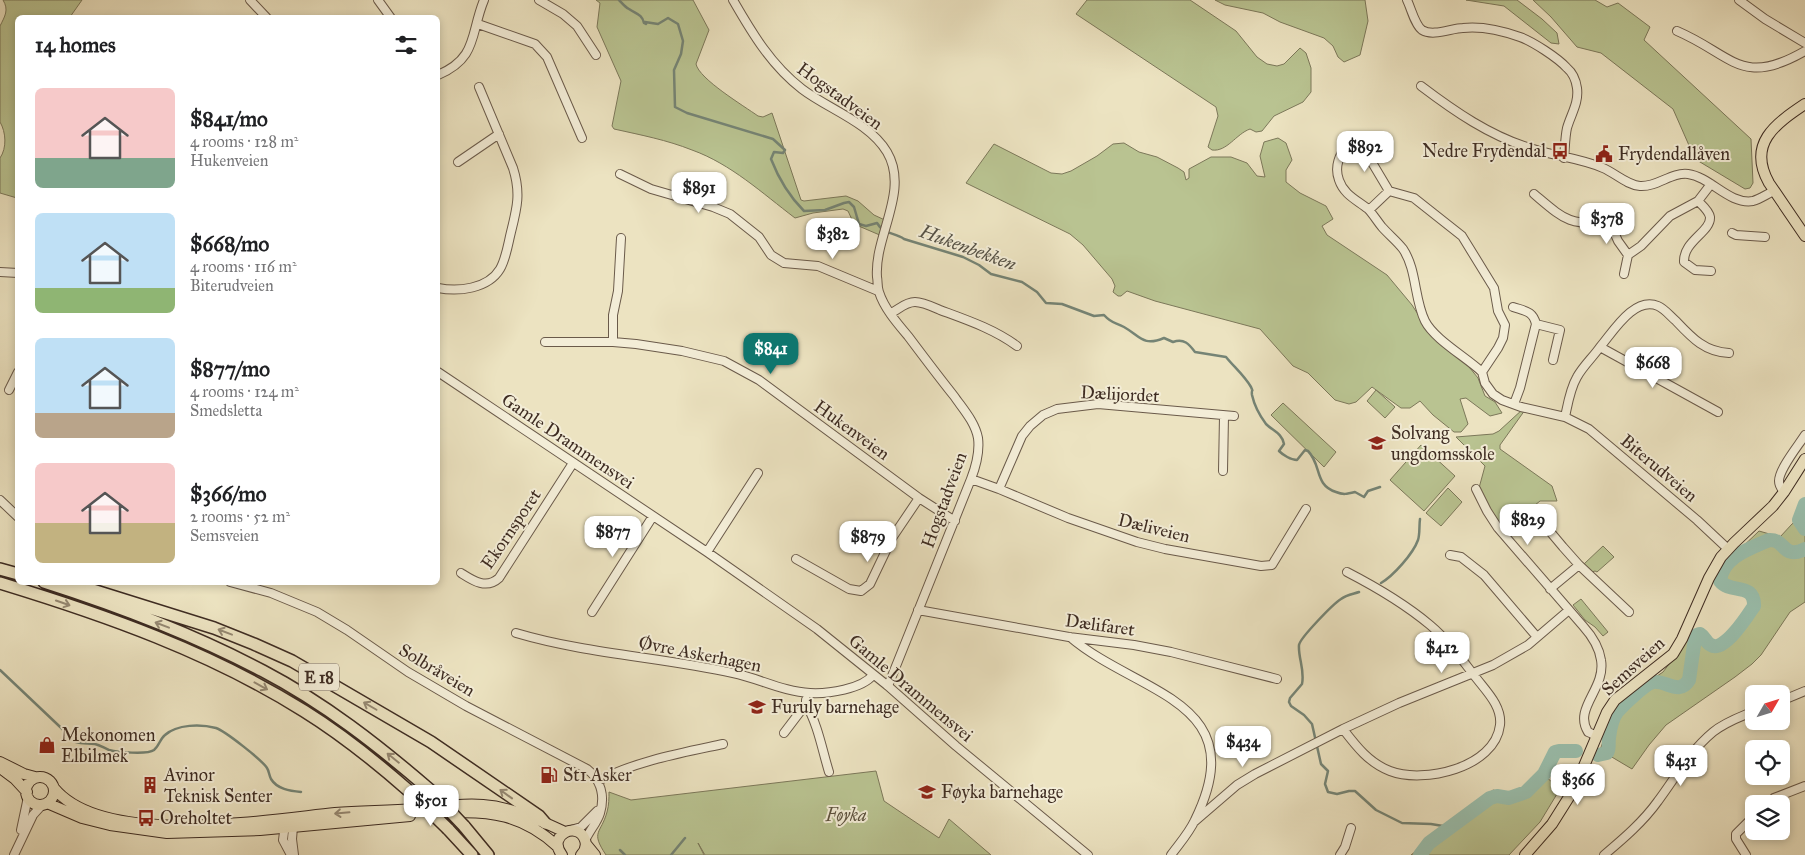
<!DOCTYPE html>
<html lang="en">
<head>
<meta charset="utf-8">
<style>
  body { margin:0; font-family:"IM FELL Great Primer",serif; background:#f6f6f6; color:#202124; height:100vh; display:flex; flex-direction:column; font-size:19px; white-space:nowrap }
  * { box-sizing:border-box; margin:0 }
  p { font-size:16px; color:#757577 }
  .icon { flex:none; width:28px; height:28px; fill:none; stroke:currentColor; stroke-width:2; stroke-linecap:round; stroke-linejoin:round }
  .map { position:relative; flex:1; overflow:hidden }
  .side { position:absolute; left:15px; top:15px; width:425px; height:570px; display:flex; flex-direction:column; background:#fff; border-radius:8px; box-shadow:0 2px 8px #0003 }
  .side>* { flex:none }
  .needle { width:32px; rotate:51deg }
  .buttons { position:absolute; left:1745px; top:685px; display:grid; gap:10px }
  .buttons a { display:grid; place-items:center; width:45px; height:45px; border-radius:8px; background:#fff; box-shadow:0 2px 8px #0003; font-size:25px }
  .price { position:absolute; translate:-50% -42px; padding:0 11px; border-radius:10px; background:#fff; color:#222; font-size:16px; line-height:32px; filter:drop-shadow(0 1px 2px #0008) }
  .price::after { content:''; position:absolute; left:50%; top:30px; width:15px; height:11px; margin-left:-8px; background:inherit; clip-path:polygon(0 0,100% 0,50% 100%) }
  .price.current { background:#0f766e; color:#fff }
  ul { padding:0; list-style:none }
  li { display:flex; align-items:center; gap:15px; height:125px; padding:0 20px }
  li span { display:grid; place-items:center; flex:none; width:140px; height:100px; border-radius:8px; color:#555 }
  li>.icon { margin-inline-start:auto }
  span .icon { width:60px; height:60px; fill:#fffc; stroke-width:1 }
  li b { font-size:21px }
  h2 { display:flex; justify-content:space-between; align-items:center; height:60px; padding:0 20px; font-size:21px }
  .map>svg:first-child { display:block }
  .green { fill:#b9c391; stroke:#7c785a }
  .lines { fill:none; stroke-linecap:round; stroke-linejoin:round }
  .stream { stroke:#758475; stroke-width:2.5 }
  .river { stroke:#9abfad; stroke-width:14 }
  .minor-casing { stroke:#6a5a4a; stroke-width:10 }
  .major-casing { stroke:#3e2c22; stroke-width:12 }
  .highway-casing { stroke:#3e2c22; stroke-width:14 }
  .minor { stroke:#f3edd7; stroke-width:8 }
  .major { stroke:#ece3c1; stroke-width:10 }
  .highway { stroke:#ece3c1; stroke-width:11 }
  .highway-bridge-casing { stroke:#3e2c22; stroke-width:14; stroke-linecap:butt }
  .highway-bridge { stroke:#ece3c1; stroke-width:11 }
  .oneway { stroke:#958872 }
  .labels { text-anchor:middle; stroke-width:4; stroke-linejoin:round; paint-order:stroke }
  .shield { fill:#f3edd7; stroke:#746658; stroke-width:1 }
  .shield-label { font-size:16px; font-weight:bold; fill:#3e2c22 }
  .street-label { font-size:18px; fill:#3e2c22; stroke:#f3edd7 }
  .poi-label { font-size:18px; fill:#3e2c22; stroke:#f3edd7; text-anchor:start }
  .park-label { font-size:18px; font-style:italic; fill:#5d523e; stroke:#f3edd7 }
  .water-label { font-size:19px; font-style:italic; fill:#555145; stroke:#f3edd7 }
</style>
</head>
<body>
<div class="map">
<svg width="1805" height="855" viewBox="0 0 1805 855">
  <rect width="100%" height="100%" fill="#ece3c1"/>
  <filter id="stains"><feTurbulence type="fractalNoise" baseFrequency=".004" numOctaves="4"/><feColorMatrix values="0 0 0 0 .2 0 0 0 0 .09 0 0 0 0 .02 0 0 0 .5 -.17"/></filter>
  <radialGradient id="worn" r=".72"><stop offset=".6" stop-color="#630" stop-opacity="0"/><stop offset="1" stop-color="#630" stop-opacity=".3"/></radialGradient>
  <path class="green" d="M3 0H82L70 17 18 18V105L16 110 18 118 17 198 0 193V158C7 148 6 132 0 122V26C5 16 9 10 3 0Z
    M596 0H693L709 30 696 64C699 79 744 106 758 116L763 117 772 113 801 200 804 201 846 196 858 201 874 215 887 221 882 236 854 224 848 211 843 209 813 213 795 218C762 193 731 164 692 150 667 140 641 135 614 129L612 126 621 81 597 27 600 3Z
    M1087 0H1190L1236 31 1257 57 1267 64 1277 66 1284 64 1300 48 1306 53 1311 68V92L1303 102 1274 116 1262 131 1256 132 1250 129C1236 134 1227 152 1212 150L1208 147 1218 116 1216 107 1076 14Z
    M1215 0H1365L1368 21 1360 55 1344 62 1338 57 1333 46 1324 38 1280 22 1263 13 1225 5Z
    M1466 0H1517L1542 19 1557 33 1559 44 1551 43 1504 6Z
    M1533 0H1595L1607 7 1618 3 1650 27 1644 40 1751 139 1753 183 1750 188 1745 189 1695 159 1673 109 1601 53 1577 47 1551 17Z
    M1278 138 1286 143 1292 160 1286 170V182L1300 193 1326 206 1333 219 1322 226 1327 235 1387 275 1412 305 1428 330 1465 362 1478 378 1485 396 1495 402 1502 413 1490 416 1466 398 1460 399 1468 424 1461 432H1454L1433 415 1420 401 1410 408H1401L1372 387 1356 402 1349 404 1335 400 1308 373 1293 366 1260 329 1155 301 1127 291 1121 296H1118L1113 292 1115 286 1112 279 1083 245 1070 234 966 183 994 144 1051 173 1062 174 1071 171 1097 156 1113 144 1124 143 1139 152 1157 157 1178 168 1184 172 1186 180 1189 178V169L1211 157H1231L1247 163 1257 176 1265 177 1260 156 1264 142Z
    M1376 390 1395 407 1385 418 1367 401Z
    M1283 403 1336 452 1324 467 1271 415Z
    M1523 409 1525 410 1500 445V449L1552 486 1557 501H1540L1503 531 1492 516 1479 488 1485 466 1456 437 1493 434 1499 431Z
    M1421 445 1455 476 1424 511 1390 480Z
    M1448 488 1462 502 1441 526 1426 513Z
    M1805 515V602L1790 612 1761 655 1752 664 1735 677 1666 725 1649 745 1632 769 1600 750 1613 714 1632 693 1663 672 1693 633 1703 636C1705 639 1707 644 1711 645 1724 653 1748 616 1754 606L1752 596C1743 586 1728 591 1720 581L1735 554 1759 531 1780 537 1792 524Z
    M1603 546 1614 557 1597 572 1595 571 1592 572 1584 564Z
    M1581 599 1608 632 1603 636 1595 627 1585 620 1573 605Z
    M876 771 884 801 939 838 949 819 991 855H705L698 843 704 855H606C590 831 601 834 607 812 609 805 609 798 609 792L631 800Z
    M1545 776 1560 789 1540 822 1509 855H1411L1493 790 1522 797Z"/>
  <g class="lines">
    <path class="stream" d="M619 0C622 3 625 7 629 9 636 14 642 14 644 23L646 24 645 22 658 24 668 18 678 24 683 41 681 54 674 70 675 107 687 113 773 139 785 150 783 153 774 152 771 159C778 177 790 197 804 211L825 210 844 203 849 202 854 207 859 224 866 226 877 223C884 235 894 232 904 239L963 257 979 265 991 274 1022 282 1037 292 1046 303 1062 304 1094 316 1104 315C1112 324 1115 322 1124 327 1140 336 1143 347 1164 338L1173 342C1184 338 1189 344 1195 352L1226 357C1234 367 1244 375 1251 387 1254 394 1251 387 1252 395 1254 404 1260 416 1266 424 1273 431 1282 433 1284 444L1279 451C1283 455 1291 460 1297 460L1305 450 1308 451C1322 465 1314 485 1336 492 1343 495 1347 494 1355 492L1364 497 1368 491 1380 487
      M1381 583C1393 576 1413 554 1418 540 1420 534 1419 526 1420 519
      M1359 592C1353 594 1346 595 1341 599 1333 604 1300 638 1299 645 1298 658 1305 670 1302 684L1290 698 1289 702 1291 706 1304 715 1312 724 1321 764 1328 771 1325 784 1328 792 1337 794 1349 791H1355L1376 810 1402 823 1431 824 1449 827
      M0 670 76 742C82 744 88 743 95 744 100 745 104 748 109 750 117 752 147 755 154 750 159 746 160 739 165 735 177 724 201 724 216 728 225 731 262 760 267 768 269 771 269 775 271 779 277 789 290 791 301 792
      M620 850 625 855
      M671 855 685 838"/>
    <path class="river" d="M1805 504 1799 520 1805 529
      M1598 755 1607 753C1610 748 1608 744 1609 738 1610 729 1612 719 1617 712 1623 705 1645 684 1653 682 1666 680 1679 696 1689 680L1695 638 1697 635 1700 634C1705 637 1706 643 1711 645 1724 653 1748 615 1754 606 1755 582 1730 594 1720 581 1722 557 1751 548 1769 540 1786 539 1782 560 1805 549
      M1420 855 1429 843 1490 798 1497 796 1509 798 1526 792 1544 774 1555 752 1559 751H1576"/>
    <g class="minor-casing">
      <path id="minor" d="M250 0 267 18
        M378 0 391 18
        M539 0 563 14 577 26 596 55
        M733 0C752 33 771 65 802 89 828 109 869 122 887 152 910 191 874 236 877 277 878 281 877 287 879 292 884 308 897 323 908 336 923 356 938 376 954 396 963 409 975 422 978 438 980 453 976 466 971 479L888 686
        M1407 0C1411 8 1415 25 1422 30 1433 37 1452 28 1463 28 1481 26 1503 31 1520 37 1532 41 1558 58 1567 68 1573 73 1576 81 1577 88 1579 103 1571 114 1567 128 1565 137 1565 148 1564 158
        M1739 0 1765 19 1805 43
        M478 24 535 44 547 57 582 138
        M1677 31C1733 55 1741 88 1805 51
        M438 75C478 58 470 34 484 0
        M1421 86C1454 111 1490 136 1530 148 1553 156 1580 158 1603 168 1615 173 1627 185 1640 186 1658 187 1671 172 1688 174 1711 177 1729 205 1753 201 1760 199 1767 194 1774 191
        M1350 138C1342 152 1333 164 1339 180 1344 195 1357 200 1368 209 1373 214 1377 221 1382 227 1389 235 1397 241 1403 249 1417 270 1414 299 1425 321 1434 339 1466 357 1482 372
        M1361 144 1389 191
        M458 162 499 134
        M620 174 651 189 713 207 730 214 759 237 771 255 784 263 818 266 878 291
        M1534 194C1565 220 1568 225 1610 223L1618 241 1628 255
        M1698 201C1703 206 1709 211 1710 217 1711 232 1683 241 1684 262L1695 270 1711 271
        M1369 210 1389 191 1414 198 1462 236 1494 288 1498 311 1505 325 1503 338 1498 348 1482 372 1485 383 1493 394 1502 400 1521 407 1565 417 1589 429 1697 520 1728 549
        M1732 233 1736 235 1765 237
        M0 272 18 273
        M1624 274 1628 255 1641 246 1670 216 1698 201 1711 184
        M438 288C458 292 488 289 500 269 506 259 508 244 511 232 517 208 521 193 513 168L479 87
        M1513 307C1525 311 1533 311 1536 324L1560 330 1553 360
        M891 313C898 310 905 302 915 302 923 302 933 307 940 310 967 320 994 329 1017 346
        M545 342H613L636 344 682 351 724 361 759 380 919 498 955 521
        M613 342V315L618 291 621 238
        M1600 347 1718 412
        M438 372 707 552 817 629 888 686 956 746 1088 855
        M9 390 18 372
        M1514 404 1520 388 1536 324
        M1565 417C1568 403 1570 389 1577 377 1583 366 1593 357 1600 347 1613 332 1634 296 1658 306 1665 309 1670 316 1676 321 1692 338 1705 352 1729 353
        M1223 471 1224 416
        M971 479 999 489 1068 518 1137 542 1165 549 1261 566 1272 565 1306 509
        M999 489 1022 436 1030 426 1043 415 1057 409 1098 404 1234 416
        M1476 489 1487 511 1498 528 1583 626C1592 636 1599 646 1601 660 1606 689 1573 708 1588 732L1597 736
        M1784 492C1781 488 1779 486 1779 481 1779 469 1798 446 1805 435
        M0 500 18 517
        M1542 512V522L1563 547 1579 565 1629 612
        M707 552 758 473
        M1450 555 1461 557 1484 575 1537 637
        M796 559 849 589 861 591 870 584 892 538 919 498
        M461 573C472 580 486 590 499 578L573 463
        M230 582 271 593 317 612 347 630 408 672 466 706 587 769C601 780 605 796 600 813 597 823 589 831 585 841
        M1550 589 1579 565
        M918 610 1069 637 1134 645 1171 652 1277 679
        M592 612 653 516
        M516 633C587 654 661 657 733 673 758 678 784 692 810 693 828 694 862 689 873 675
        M1070 637C1138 695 1254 700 1195 820 1189 833 1179 844 1171 855
        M1781 701 1805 691
        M806 704C818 725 822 749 829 772
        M1343 729C1356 746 1369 763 1390 771 1423 784 1495 768 1500 725 1502 707 1488 693 1477 679 1463 661 1448 640 1430 625 1405 604 1376 587 1347 572
        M784 733 806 704V700
        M598 781C636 761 681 753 723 744
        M1767 804 1774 798 1805 786
        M1194 822 1237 785 1255 774 1343 729 1399 703 1493 665 1528 645 1569 610
        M289 823 293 827 292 839 294 855
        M285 824 283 840 291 855
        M21 830 28 797
        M571 830 581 827 597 811
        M14 855 33 815 43 804
        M1340 855 1345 847 1351 828
        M1604 855C1623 839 1643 822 1658 801 1676 777 1689 752 1713 732 1725 722 1740 717 1754 711
        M1746 855 1736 839V834L1754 816"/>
    </g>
    <g class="major-casing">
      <path id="major" d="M1805 104C1775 124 1747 144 1769 183L1805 236
        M0 762 24 774 35 777
        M3 770 15 779 27 792
        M26 791a14 14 0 1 1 28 0a14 14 0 1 1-28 0Z
        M54 788C103 848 266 820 335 813 362 811 388 811 415 809 438 807 460 803 483 805 512 807 539 820 565 832
        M47 803 82 818 110 825 167 833 260 830 410 816
        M445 813C490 810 523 815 557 846
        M586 844 595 855
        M562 855C546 835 578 820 585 840 587 846 585 851 581 855
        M1525 855 1552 824 1569 797 1581 773 1607 712 1615 700 1673 654 1682 639 1709 578 1721 557 1734 543 1773 506 1784 492 1805 459"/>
    </g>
    <g class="highway-casing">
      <path id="highway" d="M0 569 18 574
        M44 582C119 606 193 634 263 671 324 703 378 745 430 790
        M67 582 214 628 254 644 292 661 431 742 539 816 545 823
        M0 583C105 615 210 652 304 711 341 734 376 762 409 791
        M464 826 488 855
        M448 829 472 855"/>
    </g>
    <use href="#minor" class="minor"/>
    <use href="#major" class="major"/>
    <use href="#highway" class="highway"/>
    <g class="highway-bridge-casing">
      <path id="highway-bridge" d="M430 790 464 826
        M409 791 448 829"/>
    </g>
    <use href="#highway-bridge" class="highway-bridge"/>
  </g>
  <defs><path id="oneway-shaft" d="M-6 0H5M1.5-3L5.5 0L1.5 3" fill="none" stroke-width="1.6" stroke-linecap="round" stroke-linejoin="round" transform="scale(1.25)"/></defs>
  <g class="oneway">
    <use href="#oneway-shaft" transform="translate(63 603) rotate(19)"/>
    <use href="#oneway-shaft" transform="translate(162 625) rotate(-159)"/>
    <use href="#oneway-shaft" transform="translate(225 632) rotate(-159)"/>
    <use href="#oneway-shaft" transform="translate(261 686) rotate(29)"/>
    <use href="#oneway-shaft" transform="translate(370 706) rotate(-150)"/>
    <use href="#oneway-shaft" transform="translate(393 758) rotate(-141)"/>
    <use href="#oneway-shaft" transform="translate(506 794) rotate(-144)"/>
    <use href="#oneway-shaft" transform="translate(342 813) rotate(175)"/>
  </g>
  <defs>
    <g id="bus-bare" transform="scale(1.35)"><path d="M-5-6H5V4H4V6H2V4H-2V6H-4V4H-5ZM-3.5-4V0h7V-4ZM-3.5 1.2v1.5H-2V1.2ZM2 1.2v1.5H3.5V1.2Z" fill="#8f2418" stroke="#f3edd7" stroke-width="2.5" paint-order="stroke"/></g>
    <g id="civic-bare" transform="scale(1.35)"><path d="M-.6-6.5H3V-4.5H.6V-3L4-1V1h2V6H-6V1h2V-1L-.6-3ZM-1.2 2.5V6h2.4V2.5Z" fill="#8f2418" stroke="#f3edd7" stroke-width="2.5" paint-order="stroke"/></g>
    <g id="school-bare" transform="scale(1.35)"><path d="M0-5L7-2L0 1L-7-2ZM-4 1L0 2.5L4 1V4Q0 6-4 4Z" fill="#8f2418" stroke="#f3edd7" stroke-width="2.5" paint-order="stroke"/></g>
    <g id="shop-bare" transform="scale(1.35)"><path d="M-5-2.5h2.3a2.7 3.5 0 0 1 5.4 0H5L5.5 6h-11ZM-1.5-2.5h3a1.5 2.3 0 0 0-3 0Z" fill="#8f2418" stroke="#f3edd7" stroke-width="2.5" paint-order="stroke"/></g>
    <g id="fuel-bare" transform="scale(1.35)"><path d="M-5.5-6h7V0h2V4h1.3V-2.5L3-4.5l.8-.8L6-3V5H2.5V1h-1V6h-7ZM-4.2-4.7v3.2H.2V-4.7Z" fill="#8f2418" stroke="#f3edd7" stroke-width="2.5" paint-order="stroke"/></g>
    <g id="building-bare" transform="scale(1.35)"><path d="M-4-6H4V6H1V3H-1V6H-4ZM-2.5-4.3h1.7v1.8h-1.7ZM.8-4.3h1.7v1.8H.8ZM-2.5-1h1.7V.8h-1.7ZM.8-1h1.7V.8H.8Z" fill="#8f2418" stroke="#f3edd7" stroke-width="2.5" paint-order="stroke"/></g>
  </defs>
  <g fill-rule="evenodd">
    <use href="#bus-bare" x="1560" y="151"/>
    <use href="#civic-bare" x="1604" y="154"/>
    <use href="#school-bare" x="1377" y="443"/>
    <use href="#school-bare" x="757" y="707"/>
    <use href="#shop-bare" x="47" y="745"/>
    <use href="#fuel-bare" x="549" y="775"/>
    <use href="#building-bare" x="150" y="785"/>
    <use href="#school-bare" x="927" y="792"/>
    <use href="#bus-bare" x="146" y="818"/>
  </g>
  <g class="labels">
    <rect class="shield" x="299" y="663.5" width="40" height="27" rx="4"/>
    <g class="shield-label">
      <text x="319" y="683">E 18</text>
    </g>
    <g class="street-label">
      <text transform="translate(840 96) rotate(36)" y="6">Hogstadveien</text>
      <text transform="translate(1120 394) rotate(3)" y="6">Dælijordet</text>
      <text transform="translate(852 430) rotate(36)" y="6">Hukenveien</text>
      <text transform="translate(568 441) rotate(34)" y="6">Gamle Drammensvei</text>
      <text transform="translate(1659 468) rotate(40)" y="6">Biterudveien</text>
      <text transform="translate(944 500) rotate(-70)" y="6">Hogstadveien</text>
      <text transform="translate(1154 528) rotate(14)" y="6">Dæliveien</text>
      <text transform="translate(511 529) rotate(-56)" y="6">Ekornsporet</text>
      <text transform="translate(1100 625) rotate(8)" y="6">Dælifaret</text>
      <text transform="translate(700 654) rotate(11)" y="6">Øvre Askerhagen</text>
      <text transform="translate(1633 666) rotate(-42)" y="6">Semsveien</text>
      <text transform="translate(437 670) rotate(31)" y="6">Solbråveien</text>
      <text transform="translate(911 688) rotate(40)" y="6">Gamle Drammensvei</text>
    </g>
    <g class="poi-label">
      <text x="1546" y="157" text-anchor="end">Nedre Frydendal</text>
      <text x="1618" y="160">Frydendallåven</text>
      <text x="1391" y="439">Solvang<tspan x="1391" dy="21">ungdomsskole</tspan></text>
      <text x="771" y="713">Furuly barnehage</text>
      <text x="61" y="741">Mekonomen<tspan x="61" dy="21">Elbilmek</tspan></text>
      <text x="164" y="781">Avinor<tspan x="164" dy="21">Teknisk Senter</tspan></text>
      <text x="563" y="781">St1 Asker</text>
      <text x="941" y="798">Føyka barnehage</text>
      <text x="160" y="824">Oreholtet</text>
    </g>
    <g class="park-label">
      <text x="846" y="821">Føyka</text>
    </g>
    <g class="water-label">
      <text transform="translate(968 247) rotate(20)" y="7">Hukenbekken</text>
    </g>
  </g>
  <rect width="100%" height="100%" filter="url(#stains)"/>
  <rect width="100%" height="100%" fill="url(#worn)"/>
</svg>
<div class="buttons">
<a><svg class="needle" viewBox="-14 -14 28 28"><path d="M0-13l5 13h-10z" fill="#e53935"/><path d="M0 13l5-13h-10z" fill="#757577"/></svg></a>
<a><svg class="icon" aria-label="locate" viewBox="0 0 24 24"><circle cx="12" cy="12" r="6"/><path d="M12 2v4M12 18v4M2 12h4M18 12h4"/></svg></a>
<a><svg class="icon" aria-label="layers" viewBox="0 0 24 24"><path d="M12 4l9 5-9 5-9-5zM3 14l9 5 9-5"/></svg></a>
</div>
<b class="price" style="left:1365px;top:173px">$892</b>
<b class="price" style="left:699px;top:214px">$891</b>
<b class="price" style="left:1607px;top:245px">$378</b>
<b class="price" style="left:833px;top:260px">$382</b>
<b class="price current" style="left:771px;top:375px">$841</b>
<b class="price" style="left:1653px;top:389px">$668</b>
<b class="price" style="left:1528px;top:546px">$829</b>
<b class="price" style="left:613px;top:558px">$877</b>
<b class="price" style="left:868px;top:563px">$879</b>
<b class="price" style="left:1442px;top:674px">$412</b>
<b class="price" style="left:1243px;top:768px">$434</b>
<b class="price" style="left:1681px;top:787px">$431</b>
<b class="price" style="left:1578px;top:806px">$366</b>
<b class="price" style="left:431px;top:827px">$501</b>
<section class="side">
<h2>14 homes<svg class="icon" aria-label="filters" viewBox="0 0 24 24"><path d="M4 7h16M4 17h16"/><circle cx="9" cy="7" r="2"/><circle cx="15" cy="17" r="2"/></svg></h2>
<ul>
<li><span style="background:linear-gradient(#f6c9c9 70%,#7fa58c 0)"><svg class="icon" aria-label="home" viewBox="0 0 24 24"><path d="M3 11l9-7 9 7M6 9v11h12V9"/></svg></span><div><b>$841/mo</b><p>4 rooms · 128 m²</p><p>Hukenveien</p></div></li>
<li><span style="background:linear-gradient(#bfe0f5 75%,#8fb573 0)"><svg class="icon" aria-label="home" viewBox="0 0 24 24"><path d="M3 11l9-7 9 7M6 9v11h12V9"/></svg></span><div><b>$668/mo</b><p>4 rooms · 116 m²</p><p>Biterudveien</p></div></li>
<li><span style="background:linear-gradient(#bfe0f5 75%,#b9a48a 0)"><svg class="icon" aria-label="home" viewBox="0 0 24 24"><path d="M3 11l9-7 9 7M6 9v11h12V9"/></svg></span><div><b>$877/mo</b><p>4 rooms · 124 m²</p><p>Smedsletta</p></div></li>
<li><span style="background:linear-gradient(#f6c9c9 60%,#c2b280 0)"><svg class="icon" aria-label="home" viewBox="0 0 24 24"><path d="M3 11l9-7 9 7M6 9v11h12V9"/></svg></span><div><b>$366/mo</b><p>2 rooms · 52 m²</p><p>Semsveien</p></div></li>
</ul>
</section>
</div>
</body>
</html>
